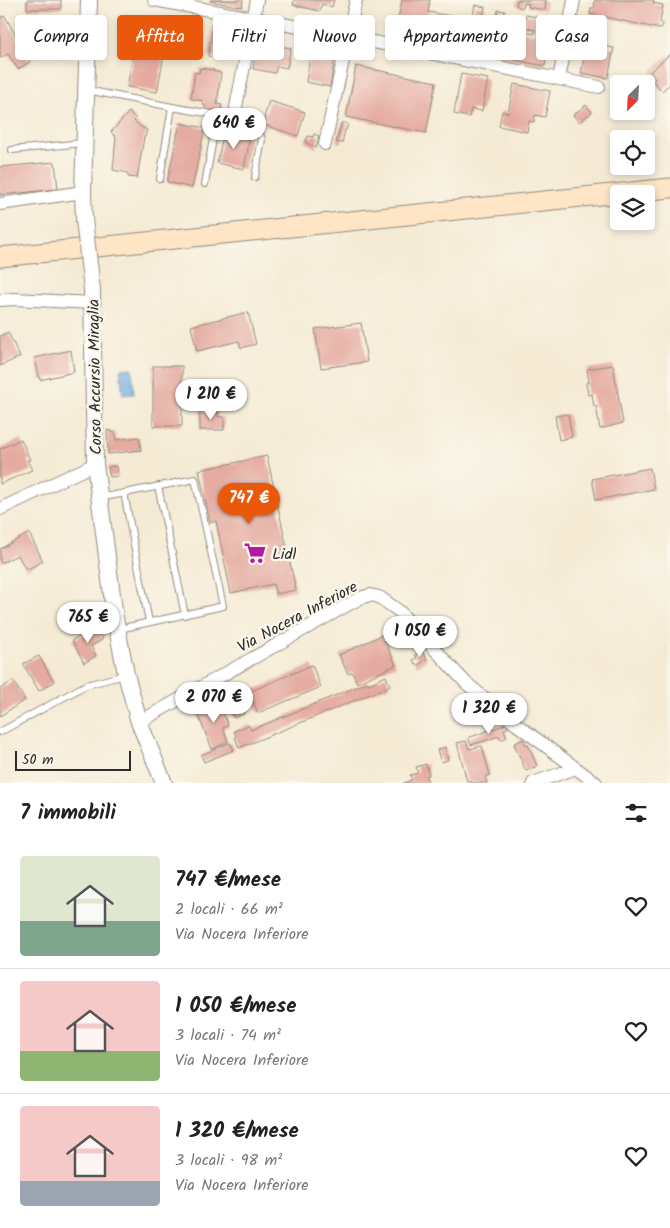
<!DOCTYPE html>
<html lang="it">
<head>
<meta charset="utf-8">
<style>
  body { margin:0; font-family:Kalam,sans-serif; background:#f6f6f6; color:#222; height:100vh; display:flex; flex-direction:column; font-size:19px; white-space:nowrap }
  * { box-sizing:border-box; margin:0 }
  p { font-size:16px; color:#767676 }
  .icon { flex:none; width:28px; height:28px; fill:none; stroke:currentColor; stroke-width:2; stroke-linecap:round; stroke-linejoin:round }
  .map { position:relative; height:783px; overflow:hidden }
  .drawer { display:flex; flex-direction:column; background:#fff; flex:1 }
  .drawer>* { flex:none }
  .guide { position:absolute; left:15px; top:15px; width:640px; height:45px; display:flex; gap:10px }
  .needle { width:32px; rotate:204deg }
  .controls { position:absolute; left:610px; top:75px; display:grid; gap:10px }
  .controls a { display:grid; place-items:center; width:45px; height:45px; border-radius:5px; background:#fff; box-shadow:0 2px 8px #0003; font-size:25px }
  .scale { position:absolute; left:15px; bottom:12px; width:116px; box-sizing:border-box; padding-left:5px; border:2px solid #2b2b2b; border-top:0; font-size:14px; line-height:18px; white-space:nowrap; color:#2b2b2b; -webkit-text-stroke:4px #fbf7ec; paint-order:stroke }
  .price { position:absolute; translate:-50% -42px; padding:0 11px; border-radius:18px; background:#fff; color:#222; font-size:16px; line-height:32px; filter:drop-shadow(0 1px 2px #0008) }
  .price::after { content:''; position:absolute; left:50%; top:30px; width:15px; height:11px; margin-left:-8px; background:inherit; clip-path:polygon(0 0,100% 0,50% 100%) }
  .price.active { background:#ea580c; color:#fff }
  ul { padding:0; list-style:none }
  li { display:flex; align-items:center; gap:15px; height:125px; padding:0 20px }
  li+li { border-top:1px solid #e0e0e0 }
  li span { display:grid; place-items:center; flex:none; width:140px; height:100px; border-radius:5px; color:#555 }
  li>.icon { margin-inline-start:auto }
  span .icon { width:60px; height:60px; fill:#fffc; stroke-width:1 }
  li b { font-size:21px }
  h2 { display:flex; justify-content:space-between; align-items:center; height:60px; padding:0 20px; font-size:21px }
  .pill { padding:0 18px; border-radius:5px; background:#fff; box-shadow:0 2px 8px #0003; font-size:18px; line-height:45px }
  .pill.active { background:#ea580c; color:#fff }
  .map>svg:first-child { display:block }
  .water { fill:#6fabe1; stroke:#4d6b86 }
  .building { fill:#e5aba0 }
  .lines { fill:none; stroke-linecap:round; stroke-linejoin:round }
  .service-casing { stroke:#908b80; stroke-width:8 }
  .minor-casing { stroke:#908b80; stroke-width:14 }
  .tertiary-casing { stroke:#908b80; stroke-width:18 }
  .secondary-casing { stroke:#908b80; stroke-width:21 }
  .service { stroke:#fff; stroke-width:6 }
  .minor { stroke:#fff; stroke-width:12 }
  .tertiary { stroke:#fff; stroke-width:16 }
  .secondary { stroke:#fde5c5; stroke-width:19 }
  .tertiary-bridge-casing { stroke:#908b80; stroke-width:18; stroke-linecap:butt }
  .tertiary-bridge { stroke:#fff; stroke-width:16 }
  .labels { text-anchor:middle; stroke-width:5; stroke-linejoin:round; paint-order:stroke }
  .street-label { font-size:16px; fill:#2b2b2b; stroke:#fbf7ec }
  .poi-label { font-size:16px; fill:#2b2b2b; stroke:#fbf7ec; text-anchor:start }
</style>
</head>
<body>
<div class="map">
<svg width="670" height="783" viewBox="0 0 670 783">
  <rect width="100%" height="100%" fill="#fbf7ec"/>
  <filter id="ink" filterUnits="userSpaceOnUse"><feTurbulence type="fractalNoise" baseFrequency=".02" numOctaves="2"/><feDisplacementMap in="SourceGraphic" scale="10" xChannelSelector="R" yChannelSelector="G"/><feConvolveMatrix kernelMatrix="1 2 1 2 8 2 1 2 1" color-interpolation-filters="sRGB"/></filter>
  <filter id="wash" filterUnits="userSpaceOnUse"><feTurbulence type="fractalNoise" baseFrequency=".0096" numOctaves="4" result="noise"/><feDisplacementMap in="SourceGraphic" scale="20" xChannelSelector="R" yChannelSelector="G"/><feGaussianBlur stdDeviation="1.12" result="paint"/><feColorMatrix in="noise" values="0 0 0 0 0 0 0 0 0 0 0 0 0 0 0 0 0 1.4 0 .05"/><feComposite in="paint" operator="in"/></filter>
  <g filter="url(#wash)">
    <rect width="100%" height="100%" fill="#f5ebd5"/>
    <path class="water" d="M132 368 134 394 123 395 120 369Z"/>
    <g id="blocks">
      <path class="building" d="M27 0H61V9H27Z
        M210 0H243L242 7 210 1Z
        M294 0H334L332 7 322 4 320 11 293 5Z
        M402 0H430L428 12 451 16 446 40 427 36 428 34 396 28Z
        M517 0H546L545 10 528 7 529 4 525 3 522 8 519 7 516 5Z
        M595 0H654L653 3 663 5 660 22 662 23 661 29 590 14 591 8H594Z
        M475 5 485 7 476 53 466 51Z
        M498 10 505 11 503 20 496 19Z
        M526 15 553 20 551 33 542 32 541 36 550 37 545 66 489 55 494 27 534 34 535 30 524 27Z
        M5 16 30 62 18 69 8 54 0 58V18Z
        M213 25 236 28 231 60 208 56Z
        M137 33 167 39 157 92 127 87Z
        M257 43 291 48 287 68 277 66 275 73 253 69Z
        M587 43 614 48 608 78 581 73Z
        M311 51 335 55 330 87 306 82Z
        M670 54V84L662 91 653 81 655 79 650 72Z
        M356 66 436 82 426 133 346 117Z
        M200 68 214 70 213 71 221 73 217 104 222 105 220 116 205 113 206 106 203 105 204 101 191 99 195 72 199 73Z
        M461 74 488 79 482 111 471 109 469 117 454 114Z
        M514 84 550 91 545 117 535 115 534 122 529 121 527 132 499 126 502 111 508 113Z
        M269 101 305 112 298 136 264 125 266 118H264Z
        M586 105 592 112 579 122 573 115Z
        M129 112 136 119 134 121 141 127 147 130 145 137H144L137 178 128 177V173L113 170 116 137 111 132Z
        M342 122 348 124 346 130H345L342 143 336 142Z
        M180 123 205 128 192 188 167 182Z
        M224 132 250 137 244 169 217 163Z
        M314 134 319 136 316 148 305 142 308 136 313 137Z
        M55 162 58 189 0 195V167Z
        M248 312 256 344 241 348 239 341 197 351 191 326Z
        M361 323 367 362 321 368 315 329Z
        M8 332 20 357 0 366V336Z
        M71 350 74 372 40 380 35 358Z
        M613 365 623 423 600 429 596 406 594 407 592 394 588 395 586 383 589 382 587 369Z
        M153 366H182V426H153Z
        M200 410H218V417H224V430H200Z
        M568 414 572 437 559 440 555 416Z
        M107 430 115 433 116 440 139 437 141 450 108 454Z
        M21 439 30 460H27L32 470 0 484V449Z
        M267 456 296 590 276 594 273 584 231 593 216 521 210 523 199 470Z
        M116 466 118 476 110 477 108 467Z
        M650 468 654 489 596 500 592 479Z
        M29 533 43 561 26 570 18 555 1 563 0 561V549Z
        M103 626 105 634 101 636 103 639 91 646 96 656 84 663 72 640Z
        M382 635 396 665 357 683 352 672 348 674 339 655Z
        M422 651 427 659 417 666 413 660 417 658 415 655Z
        M39 656 54 682 39 691 23 664Z
        M312 665 321 687 258 713 249 692Z
        M386 676 390 686 239 748 235 737 236 736 234 731 249 725 251 730 368 682 369 684Z
        M13 681 25 700 0 716V689Z
        M235 689 244 714 234 718 224 694Z
        M219 701 228 726 223 728 228 742 212 749 196 710Z
        M506 724 508 728 504 729 507 737 501 740 499 736 471 745 468 738Z
        M523 739 526 745H528L537 766 526 771 514 744Z
        M466 741 469 749 482 746 490 775 485 777 487 783H472L471 780 467 781 457 743Z
        M230 743 234 750 204 762 201 755Z
        M445 747 448 760 441 762 437 750Z
        M426 764 429 775 426 776 428 783H403L412 780 410 775 418 773 416 767Z"/>
    </g>
  </g>
  <g filter="url(#ink)">
    <use href="#blocks" fill-opacity="0" stroke="#908b80" stroke-width="1"/>
    <g class="lines">
      <g class="service-casing">
        <path id="service" d="M29 35 41 40 87 35
          M87 90 172 107 246 120 257 128 262 139 255 177
          M12 150 83 143
          M160 179 172 107
          M205 184 217 116
          M158 486 185 615
          M124 493 149 622
          M100 498 195 479 223 606 119 629
          M0 732 86 685 125 675"/>
      </g>
      <g class="minor-casing">
        <path id="minor" d="M154 0 253 18 599 87
          M559 79 574 0
          M236 107 257 0
          M325 144 356 0
          M0 204 83 192
          M0 300 15 299 92 303
          M0 509 95 464
          M139 722 360 598 370 595 379 597 399 611 466 683 516 724 596 783
          M533 783 576 768"/>
      </g>
      <g class="tertiary-casing">
        <path id="tertiary" d="M84 219 83 192 89 0
          M92 290 95 464 115 618 126 674 139 722 164 783"/>
      </g>
      <g class="secondary-casing">
        <path id="secondary" d="M0 257 670 188"/>
      </g>
      <use href="#service" class="service"/>
      <use href="#minor" class="minor"/>
      <use href="#tertiary" class="tertiary"/>
      <use href="#secondary" class="secondary"/>
      <g class="tertiary-bridge-casing">
        <path id="tertiary-bridge" d="M84 219 92 290"/>
      </g>
      <use href="#tertiary-bridge" class="tertiary-bridge"/>
    </g>
  </g>
  <defs>
    <g id="supermarket-bare" transform="scale(1.725)"><path d="M-6-5.5h2.5l.6 2H6L4.5 2H-2.5L-4.4-4H-6ZM-1.5 3.2a1.3 1.3 0 1 0 .1 0ZM3 3.2a1.3 1.3 0 1 0 .1 0Z" fill="#b5179e" stroke="#fbf7ec" stroke-width="2.5" paint-order="stroke"/></g>
  </defs>
  <g fill-rule="evenodd">
    <use href="#supermarket-bare" x="255" y="553"/>
  </g>
  <g class="labels">
    <g class="street-label">
      <text transform="translate(94 377) rotate(-91)" y="6">Corso Accursio Miraglia</text>
      <text transform="translate(297 616) rotate(-28)" y="6">Via Nocera Inferiore</text>
    </g>
    <g class="poi-label">
      <text x="272" y="559">Lidl</text>
    </g>
  </g>
</svg>
<div class="controls">
<a><svg class="needle" viewBox="-14 -14 28 28"><path d="M0-13l5 13h-10z" fill="#e53935"/><path d="M0 13l5-13h-10z" fill="#767676"/></svg></a>
<a><svg class="icon" aria-label="locate" viewBox="0 0 24 24"><circle cx="12" cy="12" r="6"/><path d="M12 2v4M12 18v4M2 12h4M18 12h4"/></svg></a>
<a><svg class="icon" aria-label="layers" viewBox="0 0 24 24"><path d="M12 4l9 5-9 5-9-5zM3 14l9 5 9-5"/></svg></a>
</div>
<div class="scale">50 m</div>
<b class="price" style="left:234px;top:150px">640 €</b>
<b class="price" style="left:211px;top:421px">1 210 €</b>
<b class="price active" style="left:249px;top:525px">747 €</b>
<b class="price" style="left:88px;top:644px">765 €</b>
<b class="price" style="left:420px;top:658px">1 050 €</b>
<b class="price" style="left:214px;top:724px">2 070 €</b>
<b class="price" style="left:489px;top:735px">1 320 €</b>
<div class="guide">
<a class="pill">Compra</a>
<a class="pill active">Affitta</a>
<a class="pill">Filtri</a>
<a class="pill">Nuovo</a>
<a class="pill">Appartamento</a>
<a class="pill">Casa</a>
</div>
</div>
<section class="drawer">
<h2>7 immobili<svg class="icon" aria-label="filters" viewBox="0 0 24 24"><path d="M4 7h16M4 17h16"/><circle cx="9" cy="7" r="2"/><circle cx="15" cy="17" r="2"/></svg></h2>
<ul>
<li><span style="background:linear-gradient(#dfe7d0 65%,#7fa58c 0)"><svg class="icon" aria-label="home" viewBox="0 0 24 24"><path d="M3 11l9-7 9 7M6 9v11h12V9"/></svg></span><div><b>747 €/mese</b><p>2 locali · 66 m²</p><p>Via Nocera Inferiore</p></div><svg class="icon" aria-label="heart" viewBox="0 0 24 24"><path d="M12 20l-8-8c-3-5 5-10 8-4 3-6 11-1 8 4z"/></svg></li>
<li><span style="background:linear-gradient(#f6c9c9 70%,#8fb573 0)"><svg class="icon" aria-label="home" viewBox="0 0 24 24"><path d="M3 11l9-7 9 7M6 9v11h12V9"/></svg></span><div><b>1 050 €/mese</b><p>3 locali · 74 m²</p><p>Via Nocera Inferiore</p></div><svg class="icon" aria-label="heart" viewBox="0 0 24 24"><path d="M12 20l-8-8c-3-5 5-10 8-4 3-6 11-1 8 4z"/></svg></li>
<li><span style="background:linear-gradient(#f6c9c9 75%,#9aa5b1 0)"><svg class="icon" aria-label="home" viewBox="0 0 24 24"><path d="M3 11l9-7 9 7M6 9v11h12V9"/></svg></span><div><b>1 320 €/mese</b><p>3 locali · 98 m²</p><p>Via Nocera Inferiore</p></div><svg class="icon" aria-label="heart" viewBox="0 0 24 24"><path d="M12 20l-8-8c-3-5 5-10 8-4 3-6 11-1 8 4z"/></svg></li>
</ul>
</section>
</body>
</html>
